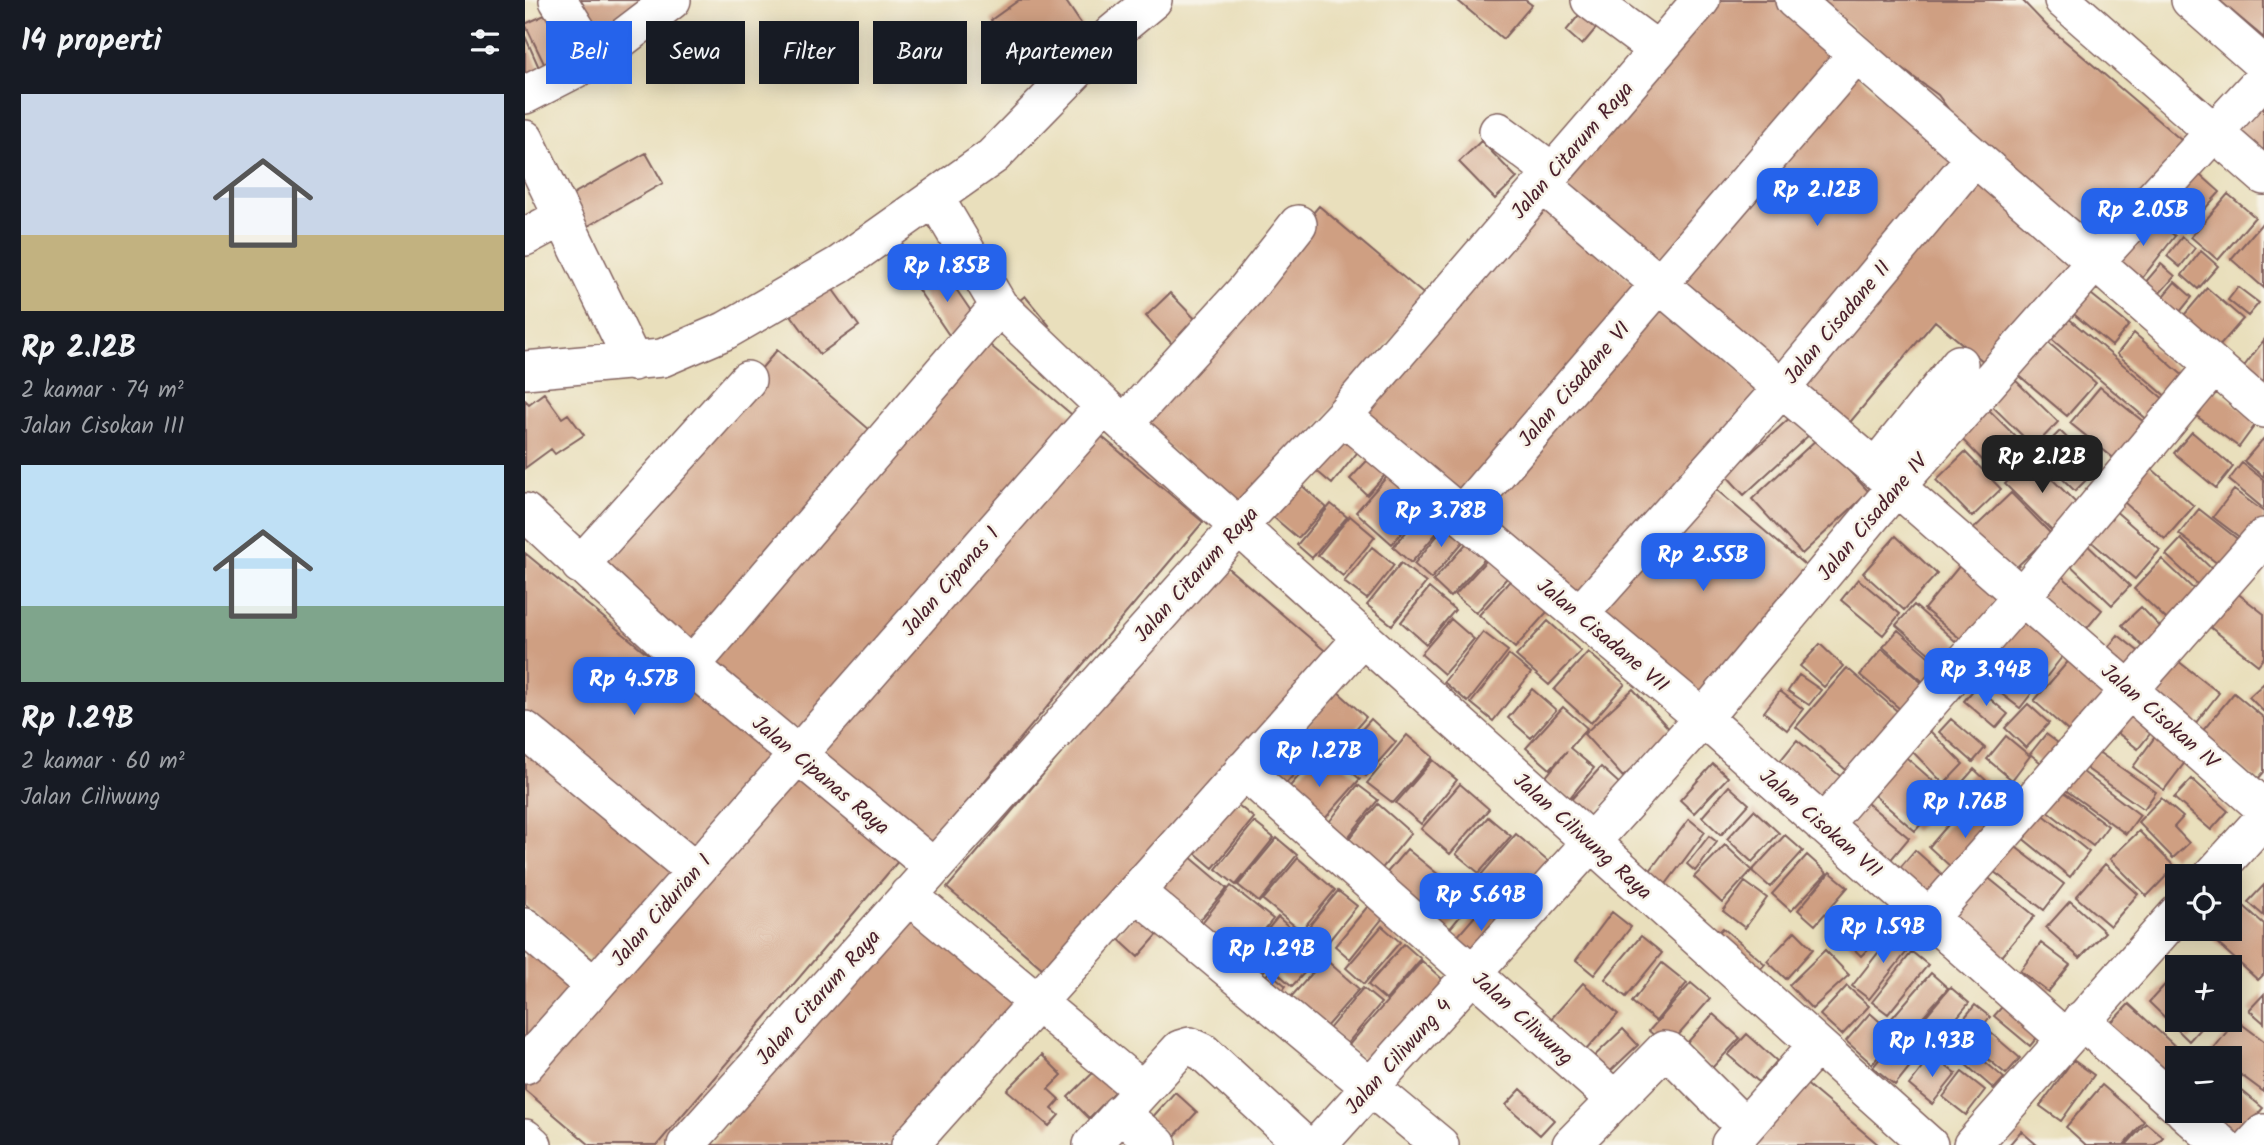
<!DOCTYPE html>
<html lang="id">
<head>
<meta charset="utf-8">
<style>
  body { margin:0; font-family:Kalam,sans-serif; background:#242831; color:#f1f3f6; height:100vh; display:flex; flex-direction:column; font-size:26px; white-space:nowrap }
  * { box-sizing:border-box; margin:0 }
  p { font-size:23px; color:#9ea1a6 }
  .icon { flex:none; width:38px; height:38px; fill:none; stroke:currentColor; stroke-width:2; stroke-linecap:round; stroke-linejoin:round }
  .map { position:relative; flex:1; overflow:hidden }
  .panel { display:flex; flex-direction:column; background:#171b24; width:525px }
  .panel>* { flex:none }
  .banner { position:absolute; left:21px; top:21px; width:665px; height:63px; display:flex; gap:14px }
  .controls { position:absolute; left:1640px; top:864px; display:grid; gap:14px }
  .controls a { display:grid; place-items:center; width:77px; height:77px; border-radius:0px; background:#171b24; box-shadow:0 4px 18px #0003; font-size:35px }
  .price { position:absolute; translate:-50% -60px; padding:0 16px; border-radius:14px; background:#2563eb; color:#fff; font-size:23px; line-height:46px; filter:drop-shadow(0 2px 4px #0008) }
  .price::after { content:''; position:absolute; left:50%; top:42px; width:21px; height:16px; margin-left:-10px; background:inherit; clip-path:polygon(0 0,100% 0,50% 100%) }
  .price.current { background:#222; color:#fff }
  ul { padding:0; list-style:none }
  li { display:grid; align-content:center; gap:14px; height:371px; padding:0 21px }
  li span { display:grid; place-items:center; height:217px; border-radius:0px; color:#555 }
  li>.icon { margin-inline-start:auto }
  span .icon { width:126px; height:126px; fill:#fffc; stroke-width:1 }
  li b { font-size:30px }
  h2 { display:flex; justify-content:space-between; align-items:center; height:84px; padding:0 21px; font-size:30px }
  .tag { padding:0 24px; border-radius:0px; background:#171b24; box-shadow:0 4px 18px #0003; font-size:24px; line-height:63px }
  .tag.current { background:#2563eb; color:#fff }
  main { display:flex; flex:1; min-height:0 }
  .map>svg:first-child { display:block }
  .building { fill:#cf9f82 }
  .lines { fill:none; stroke-linecap:round; stroke-linejoin:round }
  .minor-casing { stroke:#82625e; stroke-width:40 }
  .minor { stroke:#fff; stroke-width:37 }
  .labels { text-anchor:middle; stroke-width:5; stroke-linejoin:round; paint-order:stroke }
  .street-label { font-size:21px; fill:#4a1f2b; stroke:#f7f3e8 }
</style>
</head>
<body>
<main>
<section class="panel">
<h2>14 properti<svg class="icon" aria-label="filters" viewBox="0 0 24 24"><path d="M4 7h16M4 17h16"/><circle cx="9" cy="7" r="2"/><circle cx="15" cy="17" r="2"/></svg></h2>
<ul>
<li><span style="background:linear-gradient(#c9d6e8 65%,#c2b280 0)"><svg class="icon" aria-label="home" viewBox="0 0 24 24"><path d="M3 11l9-7 9 7M6 9v11h12V9"/></svg></span><div><b>Rp 2.12B</b><p>2 kamar · 74 m²</p><p>Jalan Cisokan III</p></div></li>
<li><span style="background:linear-gradient(#bfe0f5 65%,#7fa58c 0)"><svg class="icon" aria-label="home" viewBox="0 0 24 24"><path d="M3 11l9-7 9 7M6 9v11h12V9"/></svg></span><div><b>Rp 1.29B</b><p>2 kamar · 60 m²</p><p>Jalan Ciliwung</p></div></li>
</ul>
</section>
<div class="map">
<svg width="1739" height="1145" viewBox="0 0 1739 1145">
  <rect width="100%" height="100%" fill="#f7f3e8"/>
  <filter id="ink" filterUnits="userSpaceOnUse"><feTurbulence type="fractalNoise" baseFrequency=".0143" numOctaves="2"/><feDisplacementMap in="SourceGraphic" scale="14" xChannelSelector="R" yChannelSelector="G"/><feConvolveMatrix kernelMatrix="1 2 1 2 8 2 1 2 1" color-interpolation-filters="sRGB"/></filter>
  <filter id="wash" filterUnits="userSpaceOnUse"><feTurbulence type="fractalNoise" baseFrequency=".00686" numOctaves="4" result="noise"/><feDisplacementMap in="SourceGraphic" scale="28" xChannelSelector="R" yChannelSelector="G"/><feGaussianBlur stdDeviation="1.57" result="paint"/><feColorMatrix in="noise" values="0 0 0 0 0 0 0 0 0 0 0 0 0 0 0 0 0 1.4 0 .05"/><feComposite in="paint" operator="in"/></filter>
  <g filter="url(#wash)">
    <rect width="100%" height="100%" fill="#e9dfbc"/>
    <g id="blocks">
      <path class="building" d="M37 0H133L68 45Z
        M494 0H540L561 31 502 72 466 20Z
        M932 0H1000L1007 5 978 39Z
        M1185 0H1255L1323 58 1141 272 1032 181Z
        M1295 0H1497L1521 25 1662 145 1575 246 1435 125 1413 95 1368 62Z
        M1694 0H1739V38L1714 17Z
        M1062 5 1078 20 1057 45 1041 31Z
        M24 13 47 60 23 72 0 24Z
        M0 36 19 79 0 87Z
        M1329 73 1437 168 1255 383 1147 287Z
        M1739 91V155L1707 128Z
        M956 141 992 178 970 199 934 162Z
        M121 153 138 183 49 234 32 203Z
        M1668 168 1695 192 1659 232 1632 207Z
        M1444 173 1553 264 1465 367 1410 321 1316 433 1262 387Z
        M1703 194 1730 217 1693 260 1666 237Z
        M1011 201 1120 292 938 506 829 415Z
        M794 206 902 297 720 512 612 420Z
        M1621 213 1650 236 1614 282 1585 260Z
        M1739 221V288L1706 259Z
        M1657 237 1670 248 1655 267 1642 256Z
        M1676 251 1693 266 1673 289 1657 275Z
        M1636 264 1650 276 1626 303 1612 292Z
        M418 270 452 320 426 338 392 288Z
        M1650 282 1667 297 1646 323 1628 308Z
        M1556 286 1604 325 1587 346 1539 306Z
        M306 287 334 326 295 354 266 315Z
        M1713 287 1734 303 1723 316 1703 300Z
        M1682 288 1718 319 1685 357 1649 327Z
        M645 293 675 324 650 347 621 316Z
        M500 296 524 325 508 338 484 309Z
        M1131 296 1239 392 1058 602 949 511Z
        M1536 312 1641 401 1624 421 1518 332Z
        M1609 333 1662 379 1644 399 1592 354Z
        M1513 334 1571 383 1542 416 1484 367Z
        M453 335 552 419 278 744 178 659Z
        M1739 340V379L1733 387 1714 373Z
        M252 350 352 436 170 650 70 565Z
        M1484 374 1533 422 1509 447 1460 399Z
        M1575 387 1620 423 1591 460 1545 423Z
        M1688 389 1733 421 1714 447 1670 415Z
        M19 393 37 418 43 414 59 435 30 454 26 449 0 468V400L4 404Z
        M1458 404 1500 446 1471 474 1430 432Z
        M1267 416 1284 435 1219 495 1201 475Z
        M570 431 678 522 404 847 295 756Z
        M1535 431 1573 468 1550 491 1512 454Z
        M817 432 836 448 807 484 787 467Z
        M1667 432 1708 467 1691 488 1649 453Z
        M1293 438 1344 492 1277 554 1227 499Z
        M1739 438V477L1719 461Z
        M852 450 868 466 842 495 825 479Z
        M1440 452 1476 489 1447 517 1411 480Z
        M1506 458 1554 506 1528 532 1480 484Z
        M1618 461 1669 506 1640 539 1589 493Z
        M1717 463 1739 480V509L1704 480Z
        M866 472 902 504 867 544 831 512Z
        M1180 480 1288 572 1176 705 1068 613Z
        M775 484 801 507 773 538 747 516Z
        M1709 490 1739 512V519L1721 542 1688 517Z
        M1486 493 1526 534 1480 578 1440 537Z
        M806 504 822 517 787 558 772 545Z
        M905 505 922 521 886 563 868 547Z
        M1588 509 1635 550 1610 579 1563 539Z
        M1674 509 1720 545 1701 570 1654 534Z
        M825 516 850 537 818 576 793 555Z
        M926 519 944 535 906 579 889 564Z
        M1371 536 1412 574 1379 610 1338 573Z
        M947 537 965 553 925 597 908 581Z
        M1556 539 1605 586 1587 605 1538 558Z
        M1656 539 1695 577 1681 592 1641 555Z
        M847 547 869 565 842 599 819 582Z
        M969 552 989 570 951 613 930 595Z
        M0 553 254 762 176 857 0 712Z
        M1637 559 1680 600 1653 630 1609 589Z
        M697 563 805 655 530 979 422 888Z
        M876 563 901 583 867 625 842 605Z
        M1436 564 1480 600 1443 645 1399 609Z
        M1528 569 1577 610 1558 633 1509 591Z
        M993 572 1029 604 990 648 954 615Z
        M1333 579 1375 614 1358 635 1316 600Z
        M904 588 930 610 901 644 876 622Z
        M1707 589 1739 614V657L1733 665 1680 623Z
        M1389 605 1437 647 1420 667 1371 625Z
        M1616 607 1646 638 1627 656 1597 625Z
        M1488 612 1540 653 1516 684 1464 644Z
        M926 619 949 639 919 674 896 654Z
        M1023 621 1056 651 1024 685 991 656Z
        M1373 630 1418 669 1403 686 1358 647Z
        M958 632 983 651 943 702 919 682Z
        M1593 635 1623 659 1604 682 1575 658Z
        M1295 644 1318 666 1299 687 1275 666Z
        M1357 649 1403 688 1381 714 1335 675Z
        M1063 652 1100 684 1066 723 1029 690Z
        M1644 654 1694 693 1669 725 1619 686Z
        M984 655 1006 673 968 721 946 703Z
        M1547 657 1589 694 1551 738 1509 701Z
        M1476 662 1510 689 1495 708 1461 682Z
        M1322 668 1378 716 1327 775 1271 727Z
        M1274 675 1296 690 1284 705 1263 691Z
        M1739 683V712L1724 697Z
        M1451 687 1483 714 1471 728 1439 701Z
        M1007 689 1031 710 1006 738 983 718Z
        M1108 689 1147 732 1098 777 1059 734Z
        M812 691 841 717 812 751 782 725Z
        M1255 691 1278 709 1262 730 1239 712Z
        M1709 693 1739 718V772L1732 780 1675 734Z
        M1604 702 1632 725 1613 749 1584 726Z
        M1503 704 1524 723 1501 748 1480 728Z
        M1038 707 1062 728 1045 748 1069 768 1044 799 1019 779 1042 751 1025 769 1001 748Z
        M774 719 799 741 755 790 730 767Z
        M846 719 871 742 841 776 815 754Z
        M1426 719 1460 748 1448 762 1414 732Z
        M1635 730 1667 753 1639 790 1608 767Z
        M1405 731 1438 764 1419 784 1386 750Z
        M1521 734 1545 752 1529 773 1505 754Z
        M882 735 908 757 868 803 842 783Z
        M1481 736 1505 756 1487 780 1462 759Z
        M1272 740 1321 781 1295 812 1246 772Z
        M0 744 156 873 78 968 0 904Z
        M798 748 835 779 790 830 754 799Z
        M1569 749 1631 792 1619 809 1558 766Z
        M1375 752 1423 794 1390 831 1342 789Z
        M908 760 932 780 896 824 871 803Z
        M271 762 380 853 132 1145H65L0 1090V1082Z
        M1188 764 1203 777 1169 813 1155 800Z
        M1550 766 1615 815 1601 834 1535 786Z
        M1076 767 1096 785 1064 821 1043 803Z
        M1449 769 1481 799 1465 816 1434 786Z
        M1667 779 1703 811 1686 830 1649 798Z
        M935 784 964 809 925 854 896 829Z
        M1528 784 1583 826 1568 846 1513 804Z
        M833 785 853 800 820 841 801 826Z
        M1204 786 1224 804 1196 835 1177 817Z
        M1330 793 1384 838 1358 869 1305 825Z
        M703 797 729 818 688 868 663 847Z
        M1636 798 1658 817 1649 827 1664 843 1648 858 1613 822Z
        M1442 803 1476 833 1437 877 1404 847Z
        M853 804 886 833 854 872 820 844Z
        M1510 808 1564 852 1545 877 1490 832Z
        M1229 810 1254 833 1227 862 1202 839Z
        M963 817 986 836 954 873 931 854Z
        M1164 819 1180 832 1138 888 1121 876Z
        M729 822 749 838 711 885 691 869Z
        M1614 831 1650 867 1622 896 1585 859Z
        M991 834 1026 864 992 905 956 875Z
        M1260 835 1278 851 1245 887 1227 871Z
        M1184 836 1192 842 1170 871 1162 864Z
        M752 838 772 855 734 902 713 885Z
        M1484 842 1539 884 1519 910 1464 868Z
        M1200 845 1227 870 1197 903 1169 877Z
        M882 849 947 902 918 937 853 883Z
        M1390 850 1427 883 1406 908 1368 876Z
        M658 851 702 888 666 931 623 894Z
        M1282 855 1302 873 1266 911 1247 894Z
        M773 858 810 890 776 931 738 900Z
        M1580 864 1613 894 1585 926 1551 897Z
        M1455 871 1510 916 1468 966 1414 920Z
        M1305 872 1323 887 1290 925 1273 910Z
        M1220 882 1242 898 1220 928 1198 911Z
        M1739 885V916L1723 902Z
        M706 886 748 919 714 962 672 929Z
        M813 891 832 906 799 947 780 931Z
        M1710 898 1739 924V974L1733 980 1680 932 1704 929V904Z
        M963 901 987 921 949 966 925 945Z
        M1545 901 1580 932 1555 958 1521 928Z
        M619 904 642 924 613 957 590 936Z
        M843 906 858 918 825 959 810 946Z
        M386 909 495 1000 372 1145H186Z
        M1341 911 1361 931 1336 956 1316 936Z
        M1087 912 1106 927 1069 975 1051 960Z
        M753 917 773 935 747 964 728 947Z
        M857 926 875 942 839 984 821 968Z
        M1198 928 1240 964 1227 978 1185 942Z
        M1371 930 1388 944 1344 999 1327 986Z
        M1270 931 1288 949 1261 979 1242 961Z
        M778 935 798 953 767 986 747 968Z
        M1116 936 1137 953 1101 997 1080 979Z
        M0 937 57 985 0 1054Z
        M1516 943 1545 965 1523 992 1495 971Z
        M879 944 896 959 861 1000 843 985Z
        M1300 950 1324 975 1287 1009 1264 985Z
        M728 952 744 965 730 981 715 968Z
        M1387 952 1403 965 1363 1014 1347 1002Z
        M800 959 834 989 800 1028 765 998Z
        M897 961 926 987 852 1072 823 1046Z
        M1137 963 1162 983 1131 1021 1107 1002Z
        M744 972 761 986 749 1001 732 987Z
        M1406 973 1423 988 1383 1033 1366 1019Z
        M1648 976 1652 980V1020H1683L1664 1041 1624 1002Z
        M1058 983 1093 1014 1061 1050 1026 1019Z
        M1166 983 1185 999 1143 1047 1124 1031Z
        M1322 986 1344 1006 1317 1035 1295 1015Z
        M1425 987 1444 1003 1400 1056 1381 1040Z
        M838 988 856 1003 821 1045 803 1030Z
        M1739 994V1023L1724 1010Z
        M1484 999 1519 1029 1505 1046 1469 1016Z
        M1604 1004 1664 1059H1652V1078L1643 1087 1580 1029Z
        M1450 1005 1465 1017 1426 1064 1411 1052Z
        M1345 1013 1371 1036 1347 1064 1321 1041Z
        M1188 1014 1215 1038 1187 1068 1161 1044Z
        M1711 1020 1739 1041V1092L1704 1066V1059H1695L1686 1052Z
        M1459 1027 1495 1058 1481 1074 1445 1044Z
        M1098 1029 1113 1045 1078 1078 1063 1062Z
        M1222 1034 1252 1061 1234 1082 1203 1055Z
        M1373 1036 1395 1054 1370 1085 1348 1067Z
        M1443 1047 1479 1078 1469 1089 1433 1058Z
        M517 1055 537 1075 523 1089 535 1100 527 1109 534 1115 524 1126 482 1090Z
        M1407 1055 1431 1074 1407 1104 1384 1085Z
        M1548 1060 1569 1075 1536 1121 1515 1106Z
        M571 1070 591 1091 564 1118 543 1097Z
        M1437 1072 1460 1090 1441 1115 1418 1097Z
        M1704 1080 1738 1108 1708 1143 1671 1111H1704Z
        M1279 1082 1354 1145H1225Z
        M1577 1085 1619 1121 1599 1145H1561L1541 1127Z
        M996 1089 1029 1120 1015 1135 981 1105Z
        M650 1092 672 1112 647 1139 625 1120Z
        M1621 1123 1638 1137 1630 1145H1601Z
        M1496 1131 1512 1145H1484Z"/>
    </g>
  </g>
  <g filter="url(#ink)">
    <use href="#blocks" fill-opacity="0" stroke="#82625e" stroke-width="2"/>
    <g class="lines">
      <g class="minor-casing">
        <path id="minor" d="M33 0 70 59
          M1065 0 1132 50
          M1269 0 1739 409
          M1538 0 1739 176
          M1665 0 1739 65
          M0 95 70 59 147 0
          M973 131 1028 172
          M0 139 108 362
          M1017 184 1350 468 1739 808
          M410 198 474 306 579 406 1404 1145
          M0 237 37 217
          M0 370 137 358 200 331 314 265 468 156 588 33 628 0
          M818 416 1178 718 1540 1038
          M599 424 721 290 773 224
          M1350 468 1434 364
          M0 512 166 666 408 867
          M936 515 1331 55
          M55 565 222 380
          M1054 615 1257 388 1449 158
          M166 666 474 306
          M0 730 170 871
          M718 770 1089 1099
          M1298 825 1496 597 1689 366
          M1686 877 1739 818
          M611 892 915 1145
          M383 895 616 1089
          M1404 918 1739 537
          M0 927 69 986
          M1556 1020 1652 1105
          M0 1065 579 406
          M1659 1111 1697 1145
          M595 1113 633 1145
          M0 1138 8 1145
          M1205 1144 1292 1045
          M161 1145 713 527 818 416 1176 0
          M385 1145 837 638
          M567 1145 655 1049 665 1046 678 1052 779 1145
          M793 1145 1178 718 1371 487 1569 263 1739 78
          M1046 1145 1139 1050 1144 1051 1220 1127
          M1447 1145 1652 914
          M1728 1145 1739 1133"/>
      </g>
      <use href="#minor" class="minor"/>
    </g>
  </g>
  <g class="labels">
    <g class="street-label">
      <text transform="translate(1047 150) rotate(-49)" y="7">Jalan Citarum Raya</text>
      <text transform="translate(1312 322) rotate(-50)" y="7">Jalan Cisadane II</text>
      <text transform="translate(1049 384) rotate(-49)" y="7">Jalan Cisadane VI</text>
      <text transform="translate(1347 517) rotate(-50)" y="7">Jalan Cisadane IV</text>
      <text transform="translate(671 574) rotate(-48)" y="7">Jalan Citarum Raya</text>
      <text transform="translate(425 581) rotate(-49)" y="7">Jalan Cipanas 1</text>
      <text transform="translate(1078 635) rotate(40)" y="7">Jalan Cisadane VII</text>
      <text transform="translate(1635 716) rotate(41)" y="7">Jalan Cisokan IV</text>
      <text transform="translate(296 775) rotate(40)" y="7">Jalan Cipanas Raya</text>
      <text transform="translate(1296 823) rotate(41)" y="7">Jalan Cisokan VII</text>
      <text transform="translate(1058 836) rotate(42)" y="7">Jalan Ciliwung Raya</text>
      <text transform="translate(136 910) rotate(-49)" y="7">Jalan Cidurian I</text>
      <text transform="translate(293 997) rotate(-48)" y="7">Jalan Citarum Raya</text>
      <text transform="translate(998 1018) rotate(42)" y="7">Jalan Ciliwung</text>
      <text transform="translate(873 1056) rotate(-48)" y="7">Jalan Ciliwung 4</text>
    </g>
  </g>
</svg>
<div class="controls">
<a><svg class="icon" aria-label="locate" viewBox="0 0 24 24"><circle cx="12" cy="12" r="6"/><path d="M12 2v4M12 18v4M2 12h4M18 12h4"/></svg></a>
<a>+</a>
<a>−</a>
</div>
<b class="price" style="left:1292px;top:228px">Rp 2.12B</b>
<b class="price" style="left:1618px;top:248px">Rp 2.05B</b>
<b class="price" style="left:422px;top:304px">Rp 1.85B</b>
<b class="price current" style="left:1517px;top:495px">Rp 2.12B</b>
<b class="price" style="left:916px;top:549px">Rp 3.78B</b>
<b class="price" style="left:1178px;top:593px">Rp 2.55B</b>
<b class="price" style="left:1461px;top:708px">Rp 3.94B</b>
<b class="price" style="left:109px;top:717px">Rp 4.57B</b>
<b class="price" style="left:794px;top:789px">Rp 1.27B</b>
<b class="price" style="left:1440px;top:840px">Rp 1.76B</b>
<b class="price" style="left:956px;top:933px">Rp 5.69B</b>
<b class="price" style="left:1358px;top:965px">Rp 1.59B</b>
<b class="price" style="left:747px;top:987px">Rp 1.29B</b>
<b class="price" style="left:1407px;top:1079px">Rp 1.93B</b>
<div class="banner">
<a class="tag current">Beli</a>
<a class="tag">Sewa</a>
<a class="tag">Filter</a>
<a class="tag">Baru</a>
<a class="tag">Apartemen</a>
</div>
</div>
</main>
</body>
</html>
